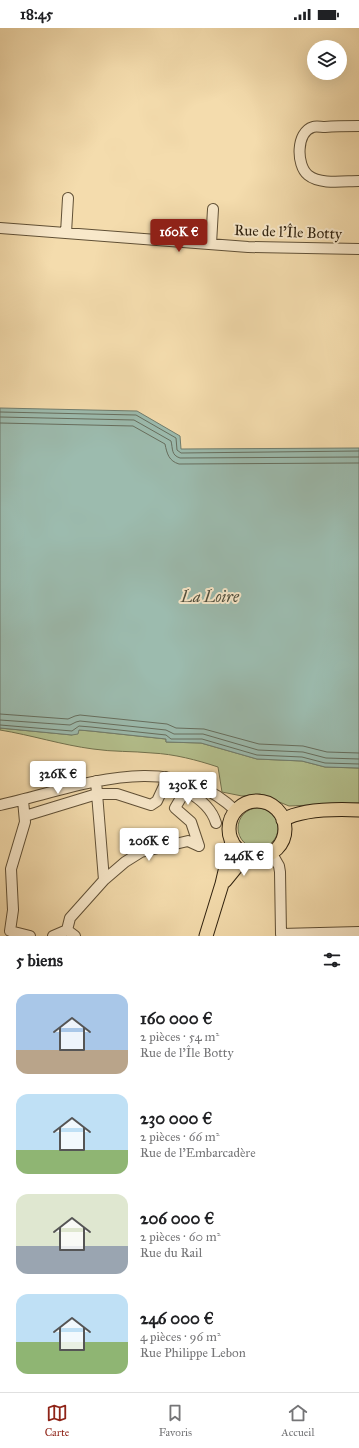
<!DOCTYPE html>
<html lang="fr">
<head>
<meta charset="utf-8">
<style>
  body { margin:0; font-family:"IM FELL Great Primer",serif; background:#f6f6f6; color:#202124; height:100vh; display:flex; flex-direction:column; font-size:15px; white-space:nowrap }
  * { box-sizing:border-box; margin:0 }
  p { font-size:13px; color:#757577 }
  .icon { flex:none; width:22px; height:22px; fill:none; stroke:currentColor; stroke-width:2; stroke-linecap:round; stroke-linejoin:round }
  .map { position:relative; height:908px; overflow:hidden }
  .side { display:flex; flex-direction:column; background:#fff; flex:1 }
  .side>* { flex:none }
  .buttons { position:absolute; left:307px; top:12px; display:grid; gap:8px }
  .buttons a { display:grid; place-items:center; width:40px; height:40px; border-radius:50%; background:#fff; box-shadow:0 4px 16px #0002; font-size:20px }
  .price { position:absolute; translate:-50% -34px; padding:0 9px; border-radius:4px; background:#fff; color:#222; font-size:13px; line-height:26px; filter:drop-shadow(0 1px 2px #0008) }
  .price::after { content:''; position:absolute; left:50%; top:24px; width:12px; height:9px; margin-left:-6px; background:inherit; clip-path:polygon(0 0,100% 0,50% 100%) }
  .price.active { background:#8f2418; color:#fff }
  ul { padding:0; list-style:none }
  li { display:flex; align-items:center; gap:12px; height:100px; padding:0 16px }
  li span { display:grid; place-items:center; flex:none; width:112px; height:80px; border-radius:12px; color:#555 }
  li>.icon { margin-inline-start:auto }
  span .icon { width:48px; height:48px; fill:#fffc; stroke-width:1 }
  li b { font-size:17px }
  h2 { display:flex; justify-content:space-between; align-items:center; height:48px; padding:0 16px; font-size:17px }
  .status { display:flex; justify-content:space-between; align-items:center; height:28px; padding:0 20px; background:#fff; direction:ltr }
  .status svg { height:11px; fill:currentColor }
  .dock { display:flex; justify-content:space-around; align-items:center; height:56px; border-top:1px solid #e0e0e0; background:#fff; font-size:11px; color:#757577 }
  .dock a { display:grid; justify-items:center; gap:2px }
  .dock .active { color:#8f2418 }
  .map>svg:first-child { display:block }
  .green { fill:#b5c28f; stroke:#72724e }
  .water { fill:#9cbbae; stroke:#707d6e }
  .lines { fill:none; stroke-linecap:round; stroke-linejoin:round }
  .shore { stroke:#666e5e; stroke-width:1 }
  .minor-casing { stroke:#605036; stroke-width:12 }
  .major-casing { stroke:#2f210e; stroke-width:15 }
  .minor { stroke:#f8e8ca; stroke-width:10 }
  .major { stroke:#f4dcad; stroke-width:13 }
  .labels { text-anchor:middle; stroke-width:4; stroke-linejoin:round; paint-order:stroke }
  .street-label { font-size:15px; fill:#2f210e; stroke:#f8e8ca }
  .water-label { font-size:16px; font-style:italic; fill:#504f3e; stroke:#f8e8ca }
</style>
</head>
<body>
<div class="status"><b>18:45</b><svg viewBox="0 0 49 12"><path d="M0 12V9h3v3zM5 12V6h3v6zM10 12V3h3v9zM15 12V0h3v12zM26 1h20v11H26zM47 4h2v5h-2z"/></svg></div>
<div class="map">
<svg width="359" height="908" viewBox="0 0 359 908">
  <rect width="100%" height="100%" fill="#f4dcad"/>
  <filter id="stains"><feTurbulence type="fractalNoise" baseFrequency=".005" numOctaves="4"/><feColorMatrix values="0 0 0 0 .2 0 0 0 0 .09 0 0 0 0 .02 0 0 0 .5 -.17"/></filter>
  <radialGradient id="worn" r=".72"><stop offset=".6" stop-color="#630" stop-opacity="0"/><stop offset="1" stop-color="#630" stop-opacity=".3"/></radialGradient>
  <path class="green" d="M0 700 72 707 79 702 91 703 166 711V714L201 715 257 731 302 733 325 739 359 740V775L289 778 260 766 242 768 222 764 218 739C197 732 174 726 152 725 132 723 113 724 93 721 62 717 31 707 0 702Z
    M238 800a20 20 0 1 1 40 0a20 20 0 1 1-40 0Z"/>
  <path class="water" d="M0 380 137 383 180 408 181 421 359 420V740L325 739 302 733 257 731 201 715 166 714V711L91 703 79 702 78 706 72 707 0 700Z"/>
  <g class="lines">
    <path class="shore" d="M0 384 136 387 176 410 177 422 181 425 359 423
      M0 389 134 392 171 413C173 421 171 427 180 430L359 429
      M0 395 133 398 165 416C167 426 169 433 179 436L359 435
      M0 686 68 691 75 688 80 687 167 696 176 700 204 701 259 716 303 718 327 724 359 725
      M0 692 70 697 76 694 80 693 166 702 174 706H203L258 722 303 724 326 730 359 731
      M0 697 72 703 79 698 91 699 166 707 171 711H202L257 727 302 729 325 735 359 736"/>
    <g class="minor-casing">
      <path id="minor" d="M359 98C348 98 336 98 325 99 321 99 316 98 313 99 296 104 296 137 308 147 320 157 344 153 359 153
        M0 200 248 219 359 221
        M66 205 68 170
        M211 216 213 181
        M164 758C171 759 179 760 186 763 199 770 212 781 216 795
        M185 763 175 780 191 794 199 818
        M23 772 25 794 11 841 13 882 10 903 30 908
        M0 777C78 760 169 718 236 783
        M25 788 97 766H117L151 777 157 773 164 758 166 749
        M271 824 279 838 280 844 281 906 359 904
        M104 852 125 834 141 824 188 813 199 818
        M53 908 67 902
        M75 908 67 902 70 890 104 852 96 753"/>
    </g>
    <g class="major-casing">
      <path id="major" d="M229 801a28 28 0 1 1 56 0a28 28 0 1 1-56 0Z
        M283 792C302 781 337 781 359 782
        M225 853 238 837 251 828
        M206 908 222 856 232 813"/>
    </g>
    <use href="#minor" class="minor"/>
    <use href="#major" class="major"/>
  </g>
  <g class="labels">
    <g class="street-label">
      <text transform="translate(288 204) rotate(2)" y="5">Rue de l'Île Botty</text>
    </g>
    <g class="water-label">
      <text x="210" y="574">La Loire</text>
    </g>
  </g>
  <rect width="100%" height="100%" filter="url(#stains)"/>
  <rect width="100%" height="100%" fill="url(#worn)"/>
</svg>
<div class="buttons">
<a><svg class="icon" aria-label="layers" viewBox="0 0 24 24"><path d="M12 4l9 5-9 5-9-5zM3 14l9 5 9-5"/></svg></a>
</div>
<b class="price active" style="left:179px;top:225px">160K €</b>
<b class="price" style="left:58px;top:767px">326K €</b>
<b class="price" style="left:188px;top:778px">230K €</b>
<b class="price" style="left:149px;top:834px">206K €</b>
<b class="price" style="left:244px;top:849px">246K €</b>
</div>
<section class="side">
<h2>5 biens<svg class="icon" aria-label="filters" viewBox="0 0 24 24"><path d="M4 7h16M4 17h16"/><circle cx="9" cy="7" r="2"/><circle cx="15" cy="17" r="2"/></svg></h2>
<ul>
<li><span style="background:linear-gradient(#a9c7e8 70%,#b9a48a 0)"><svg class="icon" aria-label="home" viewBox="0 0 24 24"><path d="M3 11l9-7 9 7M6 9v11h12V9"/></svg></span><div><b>160 000 €</b><p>2 pièces · 54 m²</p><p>Rue de l'Île Botty</p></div></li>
<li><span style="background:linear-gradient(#bfe0f5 70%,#8fb573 0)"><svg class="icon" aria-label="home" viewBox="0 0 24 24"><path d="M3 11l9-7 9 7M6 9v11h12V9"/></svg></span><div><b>230 000 €</b><p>2 pièces · 66 m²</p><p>Rue de l'Embarcadère</p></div></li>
<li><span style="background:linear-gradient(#dfe7d0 65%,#9aa5b1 0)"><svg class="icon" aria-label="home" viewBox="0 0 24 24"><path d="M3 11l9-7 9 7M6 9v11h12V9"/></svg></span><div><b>206 000 €</b><p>2 pièces · 60 m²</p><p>Rue du Rail</p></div></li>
<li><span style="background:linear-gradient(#bfe0f5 60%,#8fb573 0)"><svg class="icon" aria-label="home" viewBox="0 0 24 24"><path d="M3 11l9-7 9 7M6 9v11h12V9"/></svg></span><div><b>246 000 €</b><p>4 pièces · 96 m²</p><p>Rue Philippe Lebon</p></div></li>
</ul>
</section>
<nav class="dock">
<a class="active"><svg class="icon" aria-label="map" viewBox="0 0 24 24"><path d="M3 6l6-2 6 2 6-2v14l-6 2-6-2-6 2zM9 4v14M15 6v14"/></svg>Carte</a>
<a><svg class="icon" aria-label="saved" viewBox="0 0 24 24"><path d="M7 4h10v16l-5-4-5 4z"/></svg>Favoris</a>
<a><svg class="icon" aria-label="home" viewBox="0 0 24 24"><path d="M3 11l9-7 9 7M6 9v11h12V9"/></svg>Accueil</a>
</nav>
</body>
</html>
